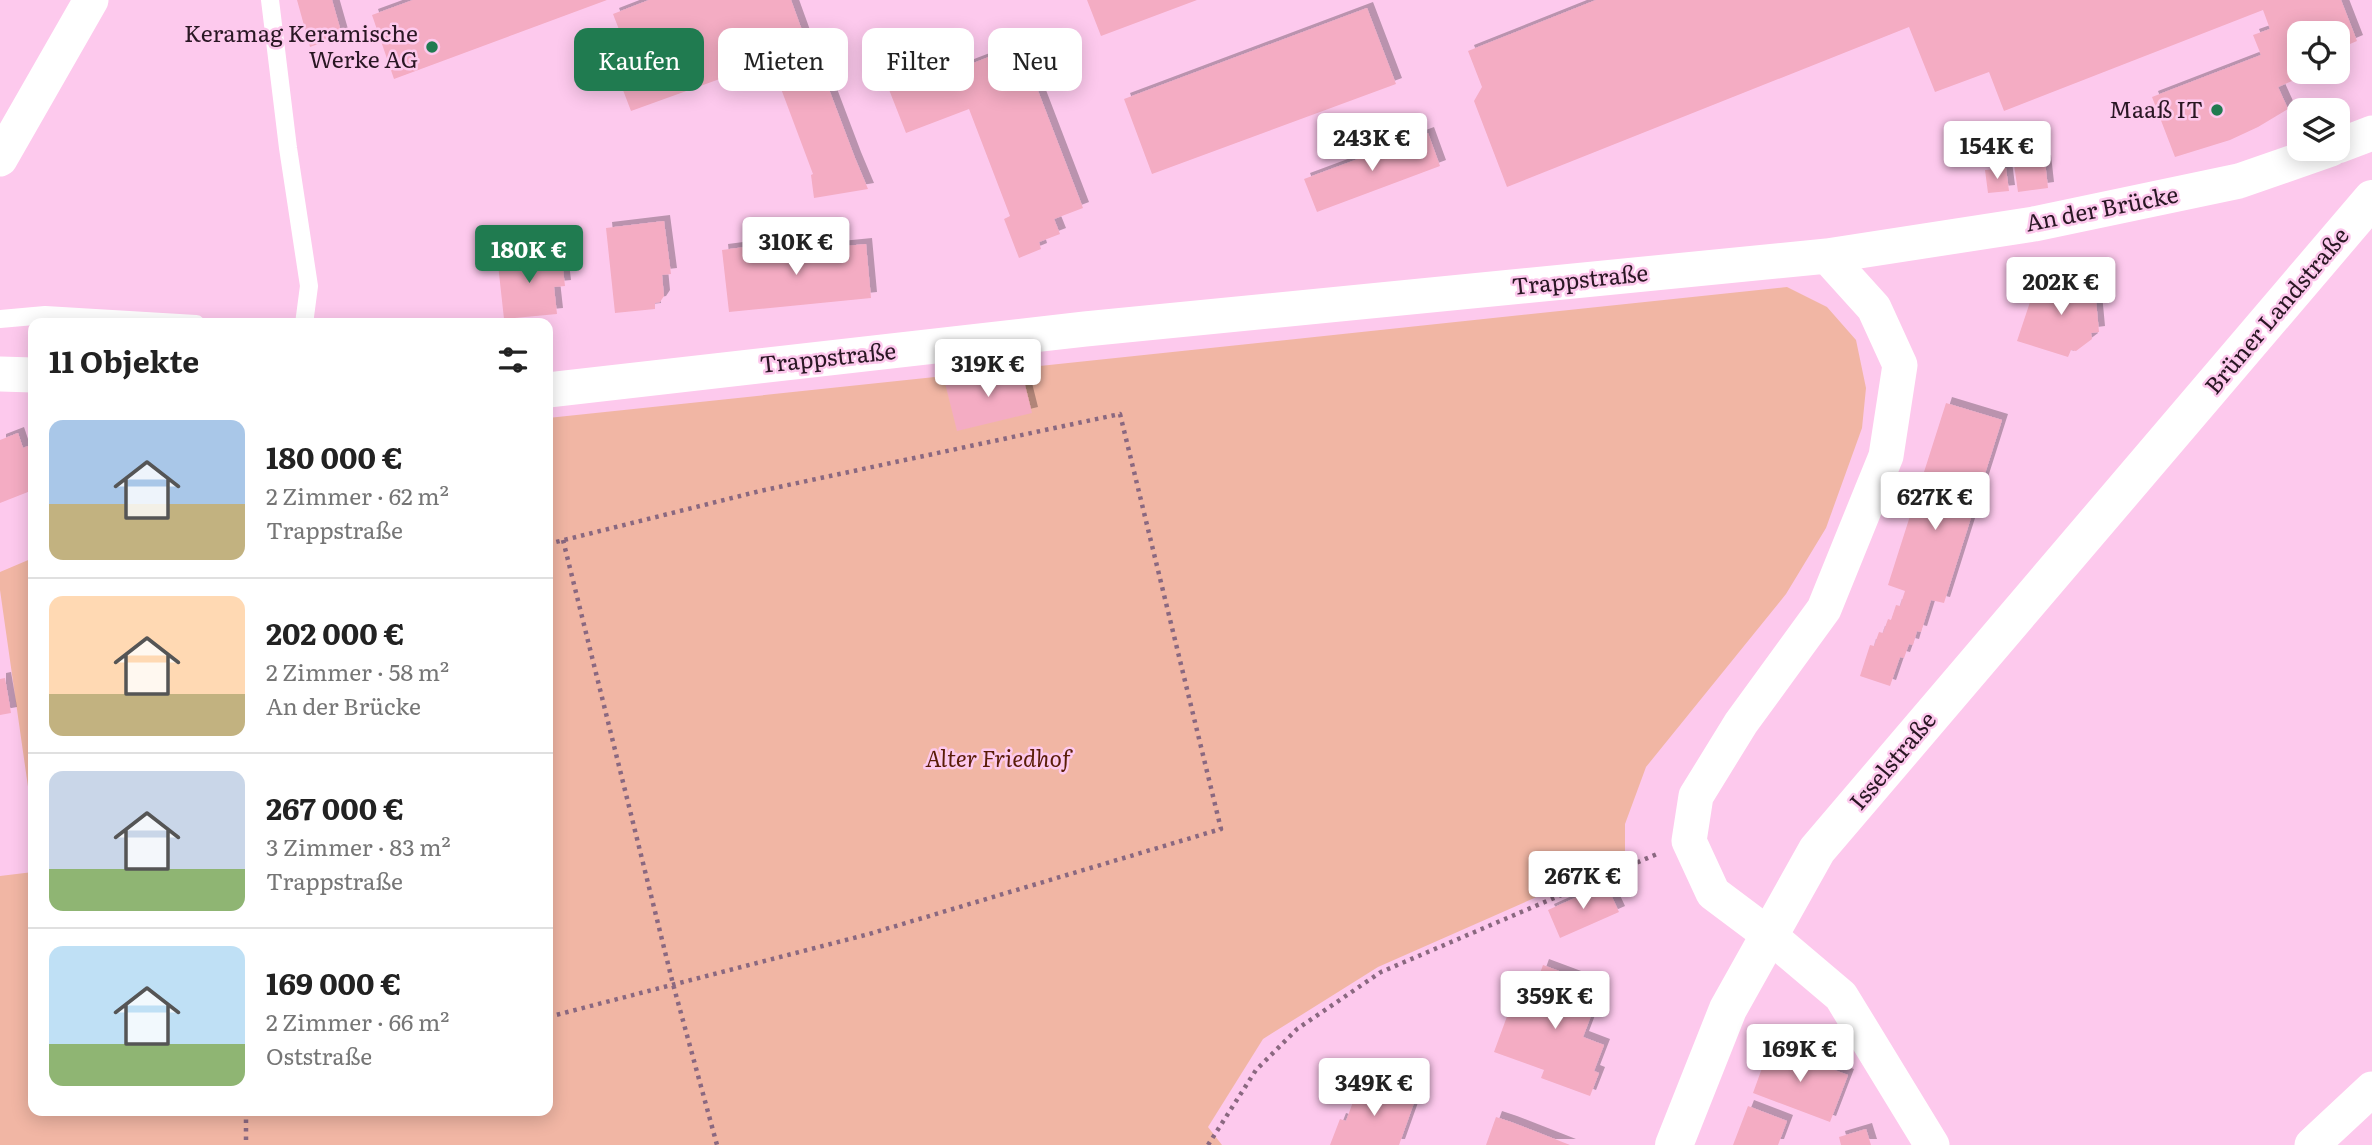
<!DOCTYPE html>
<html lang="de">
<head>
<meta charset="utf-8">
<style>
  body { margin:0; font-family:Literata,serif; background:#f6f6f6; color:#222; height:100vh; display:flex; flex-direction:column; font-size:26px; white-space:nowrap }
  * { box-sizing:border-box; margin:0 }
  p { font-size:23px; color:#767676 }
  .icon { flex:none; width:38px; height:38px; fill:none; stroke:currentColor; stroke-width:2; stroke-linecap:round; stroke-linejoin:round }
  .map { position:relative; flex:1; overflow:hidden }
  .details { position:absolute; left:28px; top:318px; width:525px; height:798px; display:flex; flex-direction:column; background:#fff; border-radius:14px; box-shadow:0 4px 18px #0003 }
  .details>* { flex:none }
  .banner { position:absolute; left:574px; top:28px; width:665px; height:63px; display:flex; gap:14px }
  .fabs { position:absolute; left:2287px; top:21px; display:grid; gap:14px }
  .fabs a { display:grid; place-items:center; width:63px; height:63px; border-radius:14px; background:#fff; box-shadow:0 4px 18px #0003; font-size:35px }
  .price { position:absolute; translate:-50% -60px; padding:0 16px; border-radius:7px; background:#fff; color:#222; font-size:23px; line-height:46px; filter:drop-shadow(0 2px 4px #0008) }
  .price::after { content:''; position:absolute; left:50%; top:42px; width:21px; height:16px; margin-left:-10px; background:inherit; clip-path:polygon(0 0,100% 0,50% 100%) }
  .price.current { background:#207b50; color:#fff }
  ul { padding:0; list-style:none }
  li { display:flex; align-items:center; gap:21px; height:175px; padding:0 21px }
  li+li { border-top:2px solid #e0e0e0 }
  li span { display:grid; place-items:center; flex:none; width:196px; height:140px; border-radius:14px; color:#555 }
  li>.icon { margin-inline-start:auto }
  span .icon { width:84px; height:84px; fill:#fffc; stroke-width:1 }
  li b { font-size:30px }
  h2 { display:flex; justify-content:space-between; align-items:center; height:84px; padding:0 21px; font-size:30px }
  .chip { padding:0 24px; border-radius:14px; background:#fff; box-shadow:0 4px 18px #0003; font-size:24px; line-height:63px }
  .chip.current { background:#207b50; color:#fff }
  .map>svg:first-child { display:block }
  .green { fill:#f1b6a4 }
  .building { fill:#f4acc3; filter:url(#shadow) }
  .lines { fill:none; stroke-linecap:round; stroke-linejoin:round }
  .path { stroke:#8a6880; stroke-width:4.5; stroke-dasharray:3.5 5; stroke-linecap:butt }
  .lane { stroke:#fff; stroke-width:18 }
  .street { stroke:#fff; stroke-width:35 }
  .secondary { stroke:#fff; stroke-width:38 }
  .poi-dot { fill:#207b50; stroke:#fdc9ed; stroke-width:2.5 }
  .labels { text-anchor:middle; stroke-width:5; stroke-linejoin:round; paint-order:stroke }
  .poi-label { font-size:23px; fill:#2a1724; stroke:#fdc9ed; text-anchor:end }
  .street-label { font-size:23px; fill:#2a1724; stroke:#fdc9ed }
  .park-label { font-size:23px; font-style:italic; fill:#591c07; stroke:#fdc9ed }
</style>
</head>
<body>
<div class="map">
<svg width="2372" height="1145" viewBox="0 0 2372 1145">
  <defs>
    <filter id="shadow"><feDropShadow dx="6" dy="-6" stdDeviation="0" flood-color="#0004"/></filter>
  </defs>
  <rect width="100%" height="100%" fill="#fdc9ed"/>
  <path class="green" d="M1787 287 1827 307 1856 340 1866 388 1862 428 1826 528 1786 594 1646 767 1625 824V858L1378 967 1263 1039 1208 1127 1222 1145H0V876L33 872V1111H548V418Z
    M33 558V822L0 590V572Z"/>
  <path class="building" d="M297 0H332L342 35 310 47Z
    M413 0H607L394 79 372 15Z
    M649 0H791L808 47 631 111 613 64 641 54 634 36 623 40 613 14Z
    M1087 0H1197L1101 36Z
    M1596 0H2341L2357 41 2338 49V33H2300V64L2287 69 2292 81 2278 87 2288 109 2258 127 2230 140 2175 157 2152 97 2261 55 2253 35 2270 29 2263 10 2004 111 1989 72 1935 92 1909 27 1507 187 1474 101 1482 87 1468 51Z
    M1367 8 1396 84 1152 174 1124 99Z
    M938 41 950 72 994 55 998 67 1025 57 1083 208 1054 219 1060 234 1039 242 1041 249 1019 258 1004 219 1010 216 969 109 906 133 879 64Z
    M819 63 855 158 868 189 814 198 811 175 813 174 777 78Z
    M1428 133 1440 166 1317 212 1304 179Z
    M2045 161 2048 188 2018 192 2014 164Z
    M2006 168 2009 191 1988 193 1985 170Z
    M664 221 671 274 662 275 664 296 660 302 655 303V309L615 313 606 228Z
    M866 244 871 298 729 312 722 250 745 247 746 256Z
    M528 252 529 261H562L565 286 554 287 557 314 504 319 497 255Z
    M2094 279 2099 332 2091 333 2092 339 2076 351 2071 350 2068 357 2017 341 2033 293 2043 285Z
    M1021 369 1032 413 957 431 945 383Z
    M1946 403 2002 420 1944 603 1931 600 1921 632 1917 631 1913 645 1909 644 1904 658 1900 657 1890 686 1860 676 1870 645 1874 646 1879 632 1883 633 1888 619 1891 620 1896 605 1900 606 1905 591 1888 585Z
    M18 433 23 448 33 444V490L0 503V440Z
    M5 678 11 713 0 715V679Z
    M1606 884 1619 912 1560 938 1548 910Z
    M1543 965 1602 987 1583 1037 1604 1045 1594 1071 1599 1073 1590 1096 1541 1078 1544 1070 1494 1052 1513 1000 1521 1003 1525 990 1533 993Z
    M1770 1046 1848 1075 1830 1122 1753 1093Z
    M1361 1080 1415 1100 1399 1145H1330L1340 1119 1346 1121Z
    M1748 1106 1787 1121 1778 1145H1733Z
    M1496 1117 1511 1122 1570 1145H1486Z
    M1866 1129 1871 1145H1841L1839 1137Z"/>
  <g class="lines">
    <path class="path" d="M563 540 673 984 717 1145
      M548 544 760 491 1120 414 1221 829 869 934 548 1017
      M246 1111V1145
      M1208 1145 1256 1070 1297 1029 1381 972 1657 854"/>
    <path class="lane" d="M270 0 288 148 309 286 304 324
      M0 319 45 315 196 324"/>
    <path class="street" d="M2338 146 2372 133
      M0 159 91 0
      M1827 256 2034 224 2239 181 2331 149
      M0 374 33 375
      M548 390 1085 329 1827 256 1874 308 1900 365 1886 456 1824 609 1741 723 1696 796 1689 841 1713 893 1769 935 1841 996 1932 1145
      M2312 1145 2372 1089"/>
    <path class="secondary" d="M1674 1145 1728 1009 1817 850 2372 199"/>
  </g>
  <g class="poi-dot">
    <circle cx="432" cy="47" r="7"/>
    <circle cx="2217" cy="110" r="7"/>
  </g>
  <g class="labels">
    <g class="poi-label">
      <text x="418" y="42">Keramag Keramische<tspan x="418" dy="26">Werke AG</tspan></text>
      <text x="2203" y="118">Maaß IT</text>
    </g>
    <g class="street-label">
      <text transform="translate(2102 209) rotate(-11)" y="8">An der Brücke</text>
      <text transform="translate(1580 280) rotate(-6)" y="8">Trappstraße</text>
      <text transform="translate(2277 311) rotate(-50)" y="8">Brüner Landstraße</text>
      <text transform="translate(828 358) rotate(-6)" y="8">Trappstraße</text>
      <text transform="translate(1893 761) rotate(-50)" y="8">Isselstraße</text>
    </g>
    <g class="park-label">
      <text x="998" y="767">Alter Friedhof</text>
    </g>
  </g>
</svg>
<div class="fabs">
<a><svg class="icon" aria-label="locate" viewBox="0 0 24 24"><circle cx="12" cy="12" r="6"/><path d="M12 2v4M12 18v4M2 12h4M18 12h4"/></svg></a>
<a><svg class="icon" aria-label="layers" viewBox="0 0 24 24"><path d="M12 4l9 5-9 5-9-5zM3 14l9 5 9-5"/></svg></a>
</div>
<b class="price" style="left:1372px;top:173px">243K €</b>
<b class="price" style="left:1997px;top:181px">154K €</b>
<b class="price" style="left:796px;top:277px">310K €</b>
<b class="price current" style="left:529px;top:285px">180K €</b>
<b class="price" style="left:2061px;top:317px">202K €</b>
<b class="price" style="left:988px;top:399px">319K €</b>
<b class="price" style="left:1935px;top:532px">627K €</b>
<b class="price" style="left:1583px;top:911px">267K €</b>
<b class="price" style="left:1555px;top:1031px">359K €</b>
<b class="price" style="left:1800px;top:1084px">169K €</b>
<b class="price" style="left:1374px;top:1118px">349K €</b>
<div class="banner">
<a class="chip current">Kaufen</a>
<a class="chip">Mieten</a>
<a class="chip">Filter</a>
<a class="chip">Neu</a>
</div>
<section class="details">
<h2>11 Objekte<svg class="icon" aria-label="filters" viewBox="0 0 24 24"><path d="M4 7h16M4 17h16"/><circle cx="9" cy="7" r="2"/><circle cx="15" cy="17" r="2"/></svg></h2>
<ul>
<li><span style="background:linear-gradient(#a9c7e8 60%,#c2b280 0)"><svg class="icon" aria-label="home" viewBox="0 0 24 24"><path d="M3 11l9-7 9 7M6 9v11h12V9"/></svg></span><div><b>180 000 €</b><p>2 Zimmer · 62 m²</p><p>Trappstraße</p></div></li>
<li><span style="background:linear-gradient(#ffd9b3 70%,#c2b280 0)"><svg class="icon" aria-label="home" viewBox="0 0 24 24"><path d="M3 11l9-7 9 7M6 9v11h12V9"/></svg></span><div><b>202 000 €</b><p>2 Zimmer · 58 m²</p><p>An der Brücke</p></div></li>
<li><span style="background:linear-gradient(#c9d6e8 70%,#8fb573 0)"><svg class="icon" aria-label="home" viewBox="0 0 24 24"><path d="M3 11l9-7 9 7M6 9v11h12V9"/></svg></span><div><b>267 000 €</b><p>3 Zimmer · 83 m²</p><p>Trappstraße</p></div></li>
<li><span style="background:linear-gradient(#bfe0f5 70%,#8fb573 0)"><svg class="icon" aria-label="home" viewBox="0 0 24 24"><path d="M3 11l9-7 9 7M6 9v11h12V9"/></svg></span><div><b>169 000 €</b><p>2 Zimmer · 66 m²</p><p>Oststraße</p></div></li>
</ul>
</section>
</div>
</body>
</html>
